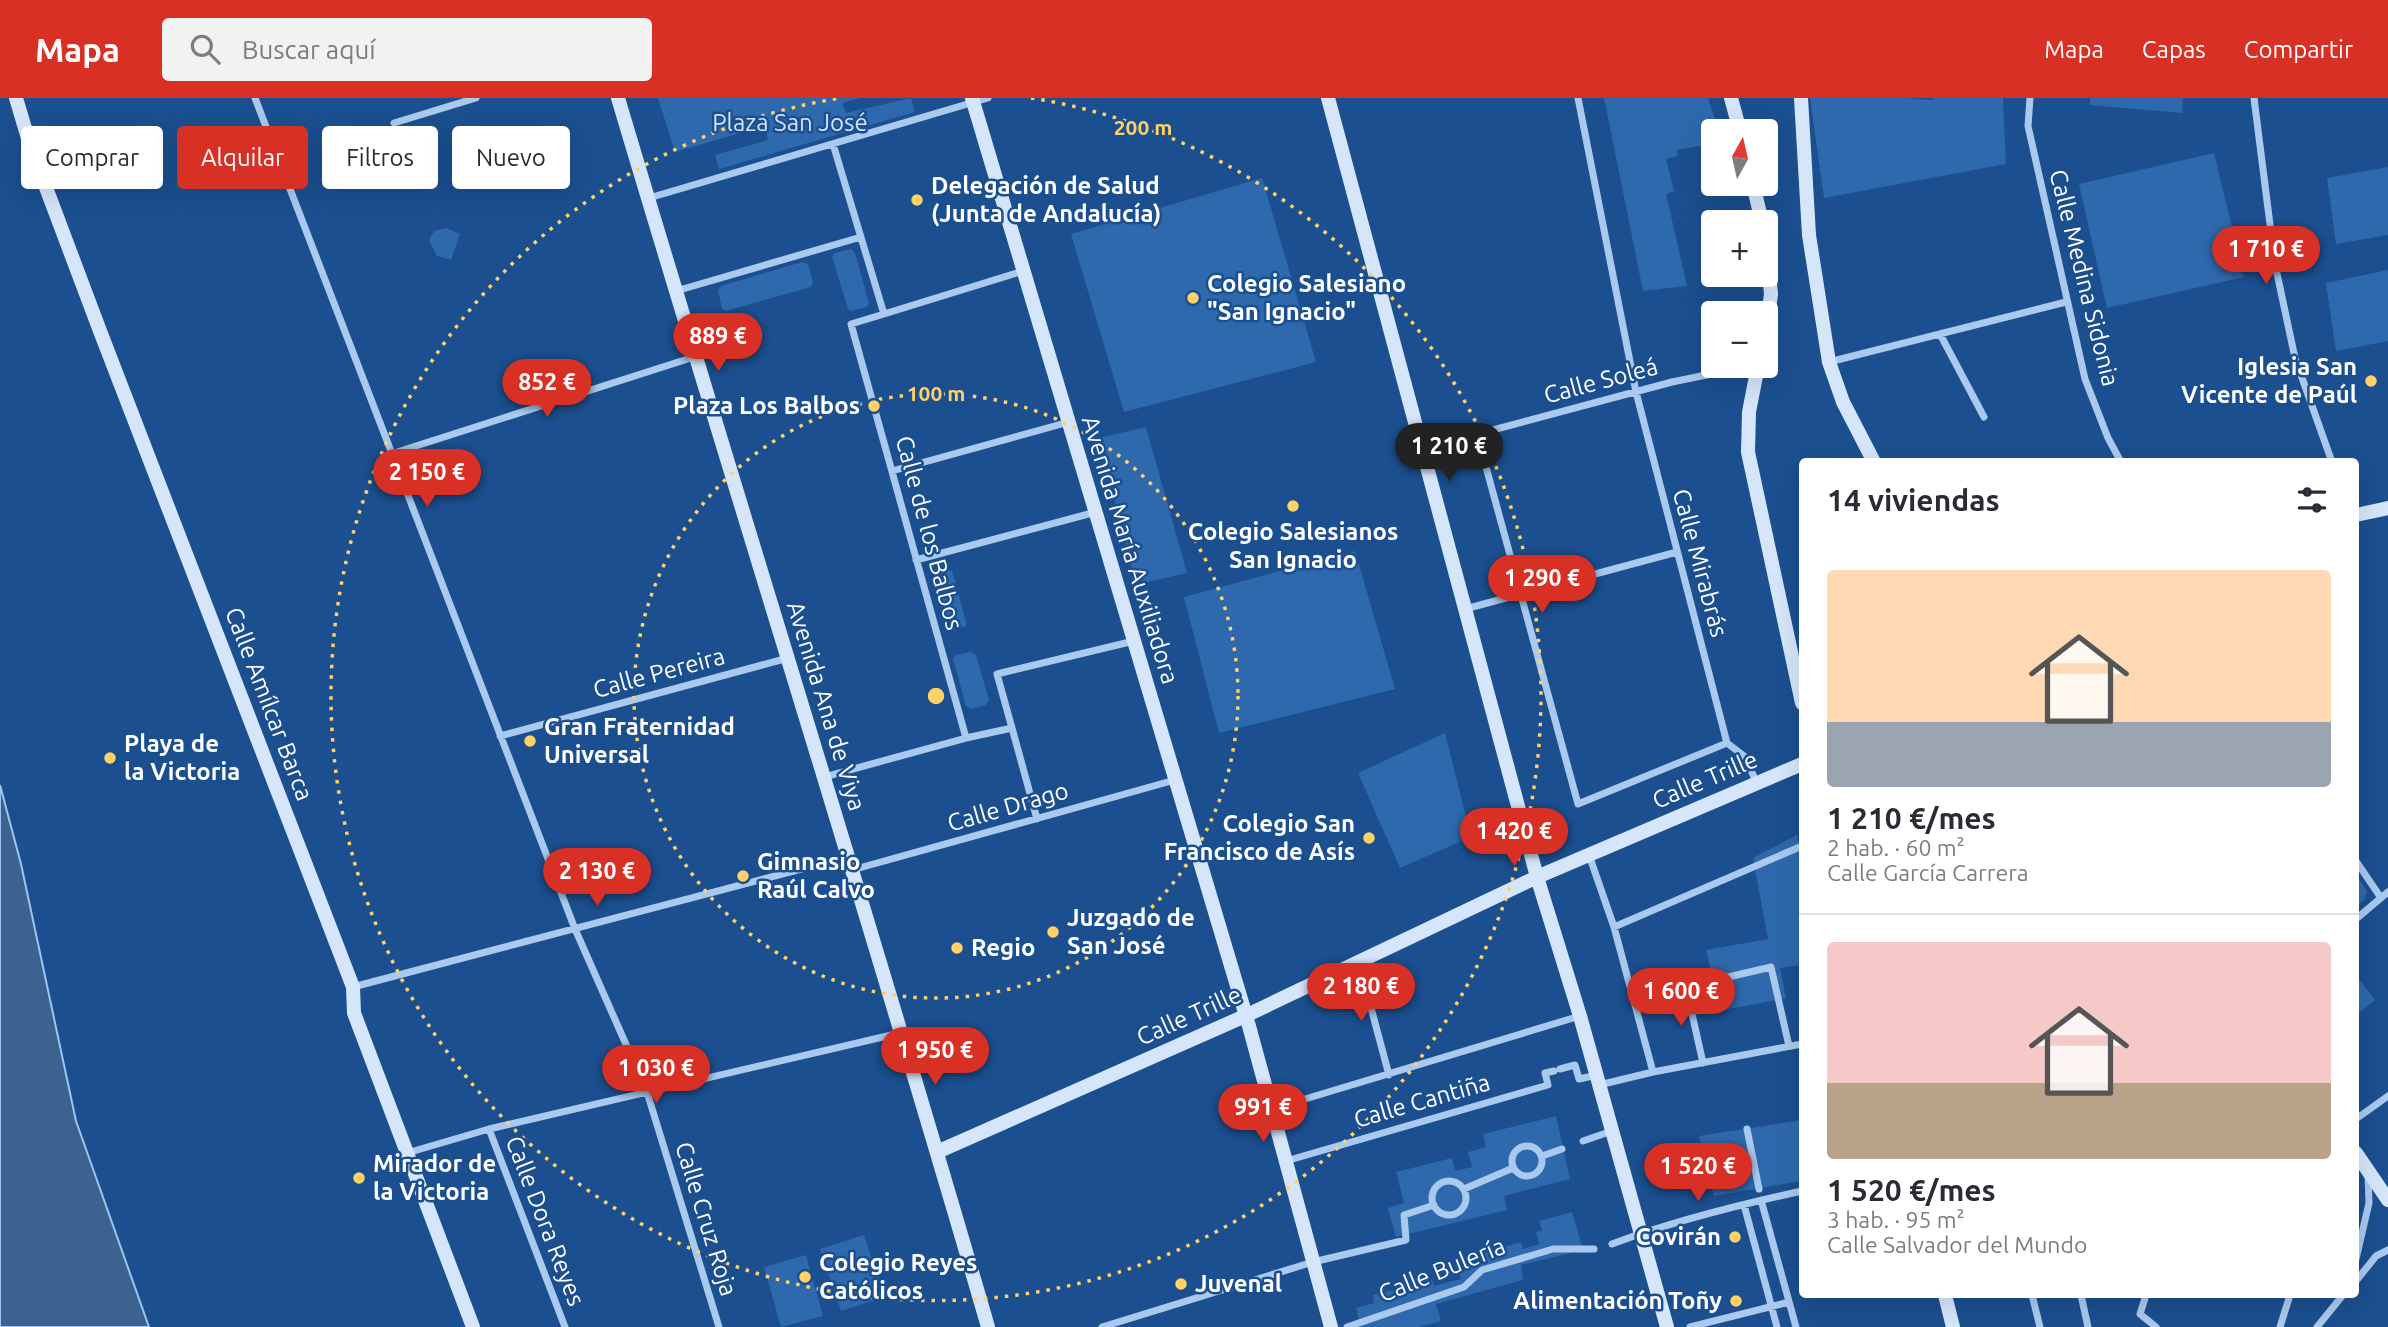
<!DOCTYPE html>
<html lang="es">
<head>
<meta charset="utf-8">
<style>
  body { margin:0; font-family:Ubuntu,sans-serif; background:#f2f2f3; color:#2b2b33; height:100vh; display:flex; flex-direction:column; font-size:26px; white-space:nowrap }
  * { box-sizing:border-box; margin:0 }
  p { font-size:23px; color:#7c7c81 }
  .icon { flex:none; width:38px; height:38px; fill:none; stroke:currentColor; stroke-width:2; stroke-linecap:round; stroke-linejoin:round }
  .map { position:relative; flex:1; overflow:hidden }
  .panel { position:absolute; left:1799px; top:360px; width:560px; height:840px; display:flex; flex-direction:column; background:#fff; border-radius:7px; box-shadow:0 7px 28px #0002 }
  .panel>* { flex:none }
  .guide { position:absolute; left:21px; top:28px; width:665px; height:63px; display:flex; gap:14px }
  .needle { width:46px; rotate:8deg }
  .fabs { position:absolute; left:1701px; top:21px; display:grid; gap:14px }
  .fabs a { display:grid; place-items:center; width:77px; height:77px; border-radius:7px; background:#fff; box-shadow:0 7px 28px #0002; font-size:35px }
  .price { position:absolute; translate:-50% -60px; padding:0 16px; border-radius:24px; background:#d93025; color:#fff; font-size:23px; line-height:46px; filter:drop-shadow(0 2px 4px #0008) }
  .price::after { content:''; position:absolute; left:50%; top:42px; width:21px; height:16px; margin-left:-10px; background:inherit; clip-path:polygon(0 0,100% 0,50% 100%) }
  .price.active { background:#222; color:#fff }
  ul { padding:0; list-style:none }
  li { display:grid; align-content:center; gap:14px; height:371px; padding:0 28px }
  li+li { border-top:2px solid #e1e1e2 }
  li span { display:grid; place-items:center; height:217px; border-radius:7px; color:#555 }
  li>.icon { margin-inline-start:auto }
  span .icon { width:126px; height:126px; fill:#fffc; stroke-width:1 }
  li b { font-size:30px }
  h2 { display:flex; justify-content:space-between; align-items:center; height:84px; padding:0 28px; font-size:30px }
  .pill { padding:0 24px; border-radius:7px; background:#fff; box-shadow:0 7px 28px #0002; font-size:24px; line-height:63px }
  .pill.active { background:#d93025; color:#fff }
  header { display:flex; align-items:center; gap:42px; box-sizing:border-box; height:98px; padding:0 35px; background:#d93025; color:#fff }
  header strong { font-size:33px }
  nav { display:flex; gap:38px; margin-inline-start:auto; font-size:24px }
  .search { width:490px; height:63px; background:#f2f2f3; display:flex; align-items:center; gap:18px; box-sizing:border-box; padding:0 24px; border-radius:7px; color:#7c7c81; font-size:26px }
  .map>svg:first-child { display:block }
  .green { fill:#2e69ad }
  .water { fill:#3c6290; stroke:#9cc4f0; stroke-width:2 }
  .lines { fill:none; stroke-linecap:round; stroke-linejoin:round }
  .street { stroke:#a9c9ee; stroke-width:7 }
  .secondary { stroke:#d6e6fa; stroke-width:14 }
  .ring { fill:none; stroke:#ffd166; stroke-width:3.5; stroke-dasharray:3.5 7 }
  .poi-dot { fill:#ffd166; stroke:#1b4f8f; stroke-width:2.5 }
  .labels { text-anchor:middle; stroke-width:5; stroke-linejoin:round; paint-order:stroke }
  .park-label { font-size:24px; fill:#cfe3fa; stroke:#1b4f8f }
  .poi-label { font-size:24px; font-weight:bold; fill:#fff; stroke:#1b4f8f; text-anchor:start }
  .street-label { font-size:24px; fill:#fff; stroke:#1b4f8f }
  .centre { fill:#ffd166; stroke:#1b4f8f; stroke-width:3.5 }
  .ring-label { font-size:21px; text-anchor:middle; font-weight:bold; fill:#ffd166; stroke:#1b4f8f; stroke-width:5; stroke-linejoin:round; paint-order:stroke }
</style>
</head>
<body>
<header>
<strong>Mapa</strong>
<div class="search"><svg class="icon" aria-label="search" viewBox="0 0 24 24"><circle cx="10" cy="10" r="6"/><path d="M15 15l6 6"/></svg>Buscar aquí</div>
<nav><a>Mapa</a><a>Capas</a><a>Compartir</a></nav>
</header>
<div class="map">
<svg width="2388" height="1229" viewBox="0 0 2388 1229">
  <rect width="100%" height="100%" fill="#1b4f8f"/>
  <path class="green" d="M658 0H860L842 5 846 15 911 0 915 14 719 71 715 57 768 42 765 28 675 54Z
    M1604 0H1708L1719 33H1713V50L1698 48 1677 52 1678 58 1666 61 1674 93 1666 96 1687 188 1643 193Z
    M1810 0H1904L1933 2V0H2003L2006 66 1824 100Z
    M2090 0H2183L2182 15 2090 7Z
    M2214 55 2244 179 2107 210 2079 86Z
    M2388 69V137L2336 146 2327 80Z
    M1262 80 1316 264 1124 314 1071 136Z
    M447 130 460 136 451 162 437 158 429 142 434 133Z
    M851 151 855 155 869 205 867 209 851 213 848 211 832 159 835 155Z
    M802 164 808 166 813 184 811 189 726 213 722 211 718 192 721 188Z
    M2388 172V243L2336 253 2326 185Z
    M1146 329 1187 475 1143 485 1135 483 1099 340Z
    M1355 453 1395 591 1219 635 1184 499Z
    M952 472 967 528 947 533 933 476Z
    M971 554 976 557 989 602 986 607 971 611 966 608 953 561 956 557Z
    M1445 635 1471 739 1400 770 1358 675Z
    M1797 737 1802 763V867L1780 870 1786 900 1692 918 1686 887 1712 878 1706 852 1768 841 1753 760Z
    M2356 777 2367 793 2365 801 2356 809Z
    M2356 877 2375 902 2360 914 2356 908Z
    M1556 1018 1570 1081 1504 1098 1507 1112 1396 1139 1388 1110 1404 1105 1396 1074 1452 1060 1455 1073 1472 1069 1468 1054 1486 1049 1483 1036Z
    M1802 1022V1083L1714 1098 1699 1038Z
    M1572 1114 1583 1152 1521 1167 1523 1182 1436 1206 1441 1223 1419 1229H1361L1356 1210 1374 1205 1373 1197 1432 1182 1434 1188 1461 1181 1457 1163 1521 1144 1523 1151 1539 1146 1536 1134 1542 1133 1539 1123Z
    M864 1137 884 1199 841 1213 820 1151Z
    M806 1157 823 1218 781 1229 764 1169Z"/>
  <path class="water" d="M0 687 21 766 76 1023 149 1229H0Z"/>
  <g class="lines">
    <path class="street" d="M255 0 575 831 647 994 719 1229
      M1578 0 1636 294 1727 645
      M2030 0 2028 28 2085 281 2108 340 2121 364
      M2254 0 2275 166 2295 260 2332 364
      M394 25 476 0
      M833 46 884 216 851 226 966 640 1012 630 1037 721
      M649 100 988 0
      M676 193 861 139
      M884 216 1023 173
      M1940 236 1984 319
      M1829 264 2066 204
      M1477 336 1578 706 1727 645
      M1422 351 1672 284 1750 268
      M391 356 694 259
      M892 373 1069 324
      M916 462 1096 414
      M1465 511 1677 454
      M1012 630 997 576 1134 543
      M500 638 788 560
      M1727 645 1744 658 1757 685
      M824 679 966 640
      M1589 757 1614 829 1653 974
      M2356 763 2381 800
      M852 772 1175 682
      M2356 821 2388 794
      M1614 829 1802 748
      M1359 865 1389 977
      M353 889 847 759
      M1686 889 1703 965
      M1635 901 1771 869 1789 948
      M1560 971 1575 967 1579 981 1597 977
      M1599 987 1653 974 1802 946
      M1272 1011 1580 918
      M2356 1021 2388 998
      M489 1031 565 1229
      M1747 1031 1759 1091
      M1583 1043 1612 1033
      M1512 1063a15 15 0 1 1 30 0a15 15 0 1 1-30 0Z
      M407 1055 489 1031 900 935
      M1542 1058 1562 1051
      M1286 1063 1548 987 1545 975 1554 973
      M1432 1100a17 17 0 1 1 34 0a17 17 0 1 1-34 0Z
      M1464 1091 1513 1070
      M1761 1102 1796 1229
      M1744 1107 1777 1229
      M1612 1146C1673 1123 1738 1107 1802 1093
      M2356 1161 2369 1105 2368 1076
      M2356 1183 2376 1158 2388 1152
      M2032 1197 2040 1229
      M2081 1197 2088 1229
      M2146 1197 2140 1216 2156 1229
      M1102 1229 1313 1164 1406 1142 1404 1117 1434 1107
      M1347 1229 1464 1189 1482 1172 1553 1151H1594
      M1690 1229 1789 1204
      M2280 1229 2290 1197
      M2317 1229 2343 1197"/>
    <path class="secondary" d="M16 0 30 47 100 233 353 889 354 915 473 1229
      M618 0C740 410 869 818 988 1229
      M972 0 1249 928 1331 1229
      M1328 0 1537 779 1580 918 1667 1229
      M1731 0 1740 33
      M1801 0 1809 137 1829 264 1843 304 1874 364
      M1753 86 1762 124
      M1766 142 1771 196 1766 235
      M1758 268 1749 314 1748 354 1802 605
      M2356 417 2388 410
      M937 1054 1245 918 1537 779 1802 666
      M2356 1055 2388 1102
      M1945 1197 1953 1229"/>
  </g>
  <g class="ring">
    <circle cx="936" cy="598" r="302"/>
    <path d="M1031 0A605 605 0 1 1 841 0"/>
  </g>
  <g class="poi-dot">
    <circle cx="917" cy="102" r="7"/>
    <circle cx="1193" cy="200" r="7"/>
    <circle cx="2371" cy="283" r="7"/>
    <circle cx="874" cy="308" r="7"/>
    <circle cx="1293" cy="408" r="7"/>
    <circle cx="530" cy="643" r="7"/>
    <circle cx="110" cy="660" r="7"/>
    <circle cx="1369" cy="740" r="7"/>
    <circle cx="743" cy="778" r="7"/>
    <circle cx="1053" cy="834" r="7"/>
    <circle cx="957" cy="850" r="7"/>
    <circle cx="359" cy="1080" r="7"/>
    <circle cx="1735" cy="1139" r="7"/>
    <circle cx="805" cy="1179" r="7"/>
    <circle cx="1181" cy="1186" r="7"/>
    <circle cx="1736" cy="1203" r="7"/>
  </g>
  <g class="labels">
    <g class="park-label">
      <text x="790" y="33">Plaza San José</text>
    </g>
    <g class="poi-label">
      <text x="931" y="96">Delegación de Salud<tspan x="931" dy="28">(Junta de Andalucía)</tspan></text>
      <text x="1207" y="194">Colegio Salesiano<tspan x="1207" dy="28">"San Ignacio"</tspan></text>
      <text x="2357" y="277" text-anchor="end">Iglesia San<tspan x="2357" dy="28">Vicente de Paúl</tspan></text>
      <text x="860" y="316" text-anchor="end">Plaza Los Balbos</text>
      <text x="1293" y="442" text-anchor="middle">Colegio Salesianos<tspan x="1293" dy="28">San Ignacio</tspan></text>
      <text x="544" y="637">Gran Fraternidad<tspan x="544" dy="28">Universal</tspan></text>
      <text x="124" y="654">Playa de<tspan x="124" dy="28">la Victoria</tspan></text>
      <text x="1355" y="734" text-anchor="end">Colegio San<tspan x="1355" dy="28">Francisco de Asís</tspan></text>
      <text x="757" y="772">Gimnasio<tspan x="757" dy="28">Raúl Calvo</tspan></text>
      <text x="1067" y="828">Juzgado de<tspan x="1067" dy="28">San José</tspan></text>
      <text x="971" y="858">Regio</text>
      <text x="373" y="1074">Mirador de<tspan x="373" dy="28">la Victoria</tspan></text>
      <text x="1721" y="1147" text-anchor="end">Covirán</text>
      <text x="819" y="1173">Colegio Reyes<tspan x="819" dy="28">Católicos</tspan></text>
      <text x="1195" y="1194">Juvenal</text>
      <text x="1722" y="1211" text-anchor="end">Alimentación Toñy</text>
    </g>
    <g class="street-label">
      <text transform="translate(2084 180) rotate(76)" y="8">Calle Medina Sidonia</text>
      <text transform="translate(1601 283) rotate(-15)" y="8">Calle Soleá</text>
      <text transform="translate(929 435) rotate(75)" y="8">Calle de los Balbos</text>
      <text transform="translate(1130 452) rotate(73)" y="8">Avenida María Auxiliadora</text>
      <text transform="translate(1700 465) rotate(75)" y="8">Calle Mirabrás</text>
      <text transform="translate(659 575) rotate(-15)" y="8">Calle Pereira</text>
      <text transform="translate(269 606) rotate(69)" y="8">Calle Amílcar Barca</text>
      <text transform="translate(826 608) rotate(73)" y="8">Avenida Ana de Viya</text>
      <text transform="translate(1705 682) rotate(-23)" y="8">Calle Trille</text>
      <text transform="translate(1008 709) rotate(-16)" y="8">Calle Drago</text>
      <text transform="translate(1189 918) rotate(-24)" y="8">Calle Trille</text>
      <text transform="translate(1422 1003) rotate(-16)" y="8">Calle Cantiña</text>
      <text transform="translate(706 1121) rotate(73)" y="8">Calle Cruz Roja</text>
      <text transform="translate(545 1123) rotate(69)" y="8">Calle Dora Reyes</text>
      <text transform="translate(1442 1172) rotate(-22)" y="8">Calle Bulería</text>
    </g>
  </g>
  <circle cx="936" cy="598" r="10" class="centre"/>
  <g class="ring-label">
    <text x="1143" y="37">200 m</text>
    <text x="936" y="303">100 m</text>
  </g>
</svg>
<div class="fabs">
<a><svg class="needle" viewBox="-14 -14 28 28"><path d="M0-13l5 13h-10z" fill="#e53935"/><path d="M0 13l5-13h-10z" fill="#7c7c81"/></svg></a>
<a>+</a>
<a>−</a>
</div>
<b class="price" style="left:2266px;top:188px">1 710 €</b>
<b class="price" style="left:718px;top:275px">889 €</b>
<b class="price" style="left:547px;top:321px">852 €</b>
<b class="price active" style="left:1449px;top:385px">1 210 €</b>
<b class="price" style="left:427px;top:411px">2 150 €</b>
<b class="price" style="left:1542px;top:517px">1 290 €</b>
<b class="price" style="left:1514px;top:770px">1 420 €</b>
<b class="price" style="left:597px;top:810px">2 130 €</b>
<b class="price" style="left:1361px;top:925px">2 180 €</b>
<b class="price" style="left:1681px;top:930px">1 600 €</b>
<b class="price" style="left:935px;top:989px">1 950 €</b>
<b class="price" style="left:656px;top:1007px">1 030 €</b>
<b class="price" style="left:1263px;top:1046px">991 €</b>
<b class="price" style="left:1698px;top:1105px">1 520 €</b>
<div class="guide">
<a class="pill">Comprar</a>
<a class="pill active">Alquilar</a>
<a class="pill">Filtros</a>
<a class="pill">Nuevo</a>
</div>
<section class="panel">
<h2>14 viviendas<svg class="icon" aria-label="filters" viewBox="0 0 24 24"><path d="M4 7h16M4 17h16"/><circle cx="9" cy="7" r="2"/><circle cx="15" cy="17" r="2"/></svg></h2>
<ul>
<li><span style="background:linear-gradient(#ffd9b3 70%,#9aa5b1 0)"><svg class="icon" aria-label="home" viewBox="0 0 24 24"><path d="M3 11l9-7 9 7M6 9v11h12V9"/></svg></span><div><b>1 210 €/mes</b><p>2 hab. · 60 m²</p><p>Calle García Carrera</p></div></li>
<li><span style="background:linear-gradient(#f6c9c9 65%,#b9a48a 0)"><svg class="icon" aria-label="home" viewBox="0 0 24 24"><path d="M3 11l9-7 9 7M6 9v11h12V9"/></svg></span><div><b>1 520 €/mes</b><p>3 hab. · 95 m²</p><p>Calle Salvador del Mundo</p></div></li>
</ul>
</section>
</div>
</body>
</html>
